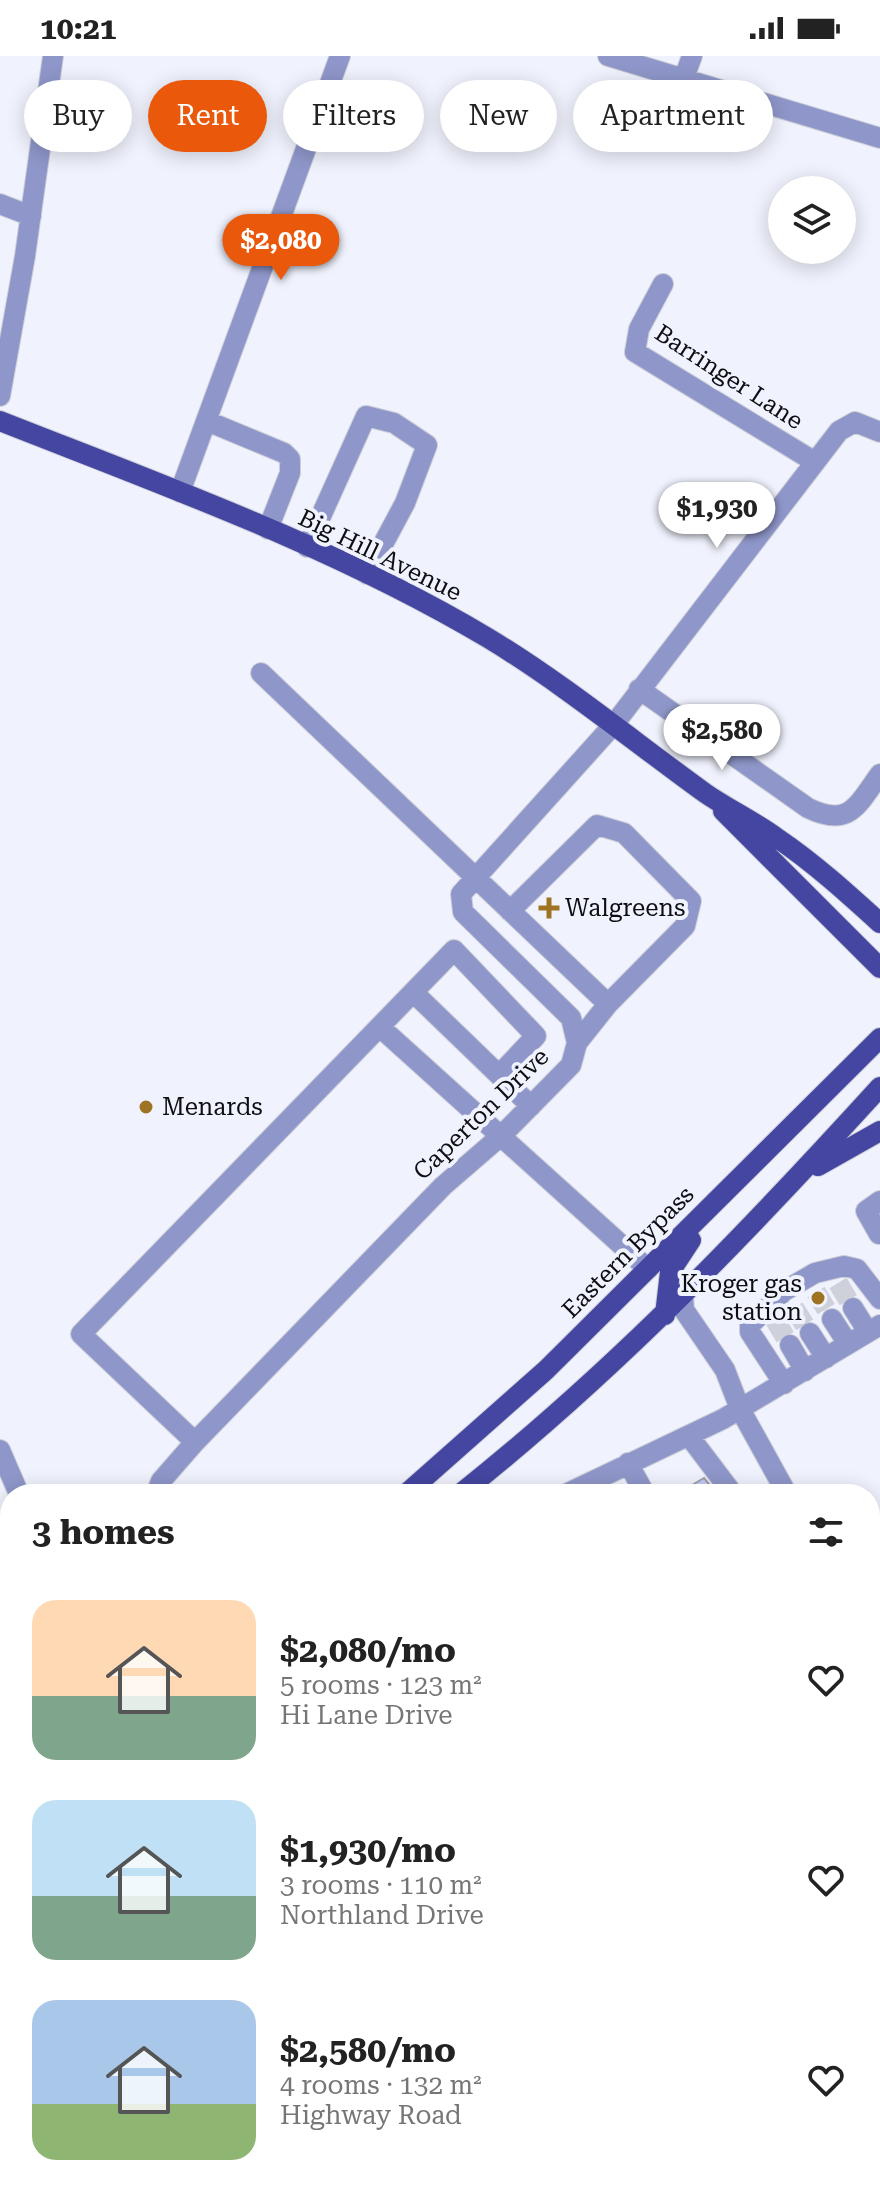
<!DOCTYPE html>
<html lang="en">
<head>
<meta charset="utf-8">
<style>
  body { margin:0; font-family:"Roboto Serif",serif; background:#f6f6f6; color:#222; height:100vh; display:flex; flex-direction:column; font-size:30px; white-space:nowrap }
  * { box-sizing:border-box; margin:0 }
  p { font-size:26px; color:#767676 }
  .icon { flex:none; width:44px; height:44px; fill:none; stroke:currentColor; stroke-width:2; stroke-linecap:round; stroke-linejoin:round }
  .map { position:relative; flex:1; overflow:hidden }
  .details { position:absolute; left:0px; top:1428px; width:880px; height:714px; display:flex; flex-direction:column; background:#fff; border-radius:32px 32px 0 0; box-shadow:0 4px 20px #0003 }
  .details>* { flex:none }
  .guide { position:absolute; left:24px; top:24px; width:832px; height:72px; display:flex; gap:16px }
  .buttons { position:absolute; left:768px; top:120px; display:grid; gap:16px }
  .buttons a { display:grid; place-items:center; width:88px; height:88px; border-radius:50%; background:#fff; box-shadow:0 4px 20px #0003; font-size:40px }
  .price { position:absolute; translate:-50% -68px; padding:0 18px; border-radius:28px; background:#fff; color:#222; font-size:26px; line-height:52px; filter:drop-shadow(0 2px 4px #0008) }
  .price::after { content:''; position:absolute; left:50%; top:48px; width:24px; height:18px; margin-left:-12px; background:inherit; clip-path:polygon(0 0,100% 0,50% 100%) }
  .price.active { background:#ea580c; color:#fff }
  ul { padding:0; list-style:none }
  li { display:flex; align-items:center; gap:24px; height:200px; padding:0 32px }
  li span { display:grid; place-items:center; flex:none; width:224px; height:160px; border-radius:24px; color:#555 }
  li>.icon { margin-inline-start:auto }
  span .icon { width:96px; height:96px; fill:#fffc; stroke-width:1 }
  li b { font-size:34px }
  h2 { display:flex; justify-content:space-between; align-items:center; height:96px; padding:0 32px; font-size:34px }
  .pill { padding:0 28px; border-radius:36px; background:#fff; box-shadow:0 4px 20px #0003; font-size:28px; line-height:72px }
  .pill.active { background:#ea580c; color:#fff }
  .status { display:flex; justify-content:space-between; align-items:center; height:56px; padding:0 40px; background:#fff; direction:ltr }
  .status svg { height:22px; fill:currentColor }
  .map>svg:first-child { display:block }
  .building { fill:#c3cdfb; stroke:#9ea0aa; stroke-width:2 }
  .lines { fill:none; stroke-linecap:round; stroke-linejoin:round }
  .minor-tunnel { stroke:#ced0da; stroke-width:20; stroke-dasharray:20 10; stroke-linecap:butt }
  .minor-casing { stroke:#ccced7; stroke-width:22 }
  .major-casing { stroke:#ccced7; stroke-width:22 }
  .minor { stroke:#8f97ca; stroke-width:20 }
  .major { stroke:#4446a1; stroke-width:20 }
  .poi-dot { fill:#9e7423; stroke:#f0f2fd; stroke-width:3 }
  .labels { text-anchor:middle; stroke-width:8; stroke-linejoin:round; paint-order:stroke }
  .street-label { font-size:24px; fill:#0d0e11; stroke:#f0f2fd }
  .poi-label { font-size:24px; fill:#0d0e11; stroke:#f0f2fd; text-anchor:start }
</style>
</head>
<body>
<div class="status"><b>10:21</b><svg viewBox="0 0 49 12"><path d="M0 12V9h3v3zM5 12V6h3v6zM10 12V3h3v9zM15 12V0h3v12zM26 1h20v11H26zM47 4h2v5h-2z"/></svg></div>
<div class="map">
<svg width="880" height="2141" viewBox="0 0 880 2141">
  <rect width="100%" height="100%" fill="#f0f2fd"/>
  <path class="building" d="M704 1422 717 1438H677Z"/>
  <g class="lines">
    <path class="minor-tunnel" d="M838 1227 853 1252
      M816 1236 832 1263
      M794 1252 810 1277
      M775 1264 790 1289"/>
    <g class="minor-casing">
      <path id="minor" d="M608 0 880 82
        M684 22 692 0
        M0 148 31 160
        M663 228 639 273 635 296 815 406
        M0 340 25 200 53 0
        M207 365 284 397 290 403V417L268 473
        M180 436 340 0
        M307 491 366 360 394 367 427 389 405 447 367 518
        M261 617 608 948 577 987
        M639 633 808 752C849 772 857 750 880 718
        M510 855 597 769 624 777 691 845 685 870 608 948
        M414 937 531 1050
        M381 972 648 1213
        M879 1178 866 1155 880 1145
        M683 1240 684 1254 725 1314 740 1353 787 1438
        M853 1252 868 1276
        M832 1263 848 1288
        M810 1277 826 1302
        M790 1289 805 1315
        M784 1328 750 1276V1269L784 1235 815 1217 844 1210 857 1213 880 1243
        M689 1380 733 1438
        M195 1386 81 1278 454 894 536 980 499 1019
        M0 1394 19 1438
        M628 1407 645 1438
        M156 1438 161 1425 195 1386 443 1130 502 1079 571 1009 577 987 571 962 463 856 461 838 615 667 839 375 855 366 880 376
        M566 1438 723 1363 880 1269
        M0 1538 10 1542
        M870 1548 880 1541
        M0 1570 10 1566
        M870 1706 880 1723
        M0 1866 10 1860
        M870 1952 880 1947
        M0 2007 10 2024
        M0 2074 10 2091
        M27 2141 28 2132
        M393 2141 395 2132
        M451 2141 453 2132
        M588 2141 592 2132"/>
    </g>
    <g class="major-casing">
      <path id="major" d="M0 365C165 430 335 491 488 582 564 628 633 685 705 737 728 753 754 765 777 782 814 807 847 837 880 867
        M723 755 880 912
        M818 1110 880 1075
        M665 1259 670 1216 691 1184
        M406 1438 546 1314 880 982
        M460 1438C614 1316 748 1176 880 1031
        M0 1674 10 1670
        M0 1711 10 1706"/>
    </g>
    <use href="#minor" class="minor"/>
    <use href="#major" class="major"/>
  </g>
  <g class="poi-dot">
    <path d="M545 840h8v8h8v8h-8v8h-8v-8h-8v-8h8z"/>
    <circle cx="146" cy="1051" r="8"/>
    <circle cx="818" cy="1242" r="8"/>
  </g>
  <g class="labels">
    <g class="street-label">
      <text transform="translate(729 321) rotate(33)" y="8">Barringer Lane</text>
      <text transform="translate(380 499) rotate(26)" y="8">Big Hill Avenue</text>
      <text transform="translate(481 1058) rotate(-44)" y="8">Caperton Drive</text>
      <text transform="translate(628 1196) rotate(-45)" y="8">Eastern Bypass</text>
    </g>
    <g class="poi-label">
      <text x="565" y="860">Walgreens</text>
      <text x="162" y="1059">Menards</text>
      <text x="802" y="1236" text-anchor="end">Kroger gas<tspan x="802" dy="28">station</tspan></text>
    </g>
  </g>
</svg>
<div class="buttons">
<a><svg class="icon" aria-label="layers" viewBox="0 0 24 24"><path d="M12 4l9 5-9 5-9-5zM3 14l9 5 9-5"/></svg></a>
</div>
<b class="price active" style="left:281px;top:226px">$2,080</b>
<b class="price" style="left:717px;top:494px">$1,930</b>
<b class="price" style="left:722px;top:716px">$2,580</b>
<div class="guide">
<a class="pill">Buy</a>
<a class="pill active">Rent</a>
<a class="pill">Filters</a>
<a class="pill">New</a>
<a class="pill">Apartment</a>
</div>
<section class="details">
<h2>3 homes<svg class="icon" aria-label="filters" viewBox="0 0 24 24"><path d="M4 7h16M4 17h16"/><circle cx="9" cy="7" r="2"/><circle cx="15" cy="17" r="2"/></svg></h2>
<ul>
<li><span style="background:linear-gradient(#ffd9b3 60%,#7fa58c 0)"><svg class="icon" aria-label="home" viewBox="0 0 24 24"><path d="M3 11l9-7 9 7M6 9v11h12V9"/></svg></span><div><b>$2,080/mo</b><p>5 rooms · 123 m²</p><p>Hi Lane Drive</p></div><svg class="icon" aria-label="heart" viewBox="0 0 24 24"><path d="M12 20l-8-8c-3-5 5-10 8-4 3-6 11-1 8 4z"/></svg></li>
<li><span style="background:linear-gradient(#bfe0f5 60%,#7fa58c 0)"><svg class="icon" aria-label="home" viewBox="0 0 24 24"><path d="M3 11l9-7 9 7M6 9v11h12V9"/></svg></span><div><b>$1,930/mo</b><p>3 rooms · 110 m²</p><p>Northland Drive</p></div><svg class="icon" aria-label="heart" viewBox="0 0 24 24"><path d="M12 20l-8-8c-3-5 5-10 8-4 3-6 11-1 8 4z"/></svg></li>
<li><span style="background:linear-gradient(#a9c7e8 65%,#8fb573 0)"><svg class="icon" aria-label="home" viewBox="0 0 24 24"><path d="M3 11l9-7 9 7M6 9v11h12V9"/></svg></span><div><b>$2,580/mo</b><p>4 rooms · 132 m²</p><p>Highway Road</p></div><svg class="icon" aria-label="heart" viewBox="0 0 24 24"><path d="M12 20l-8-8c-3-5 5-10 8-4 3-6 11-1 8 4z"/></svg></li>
</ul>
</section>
</div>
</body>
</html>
